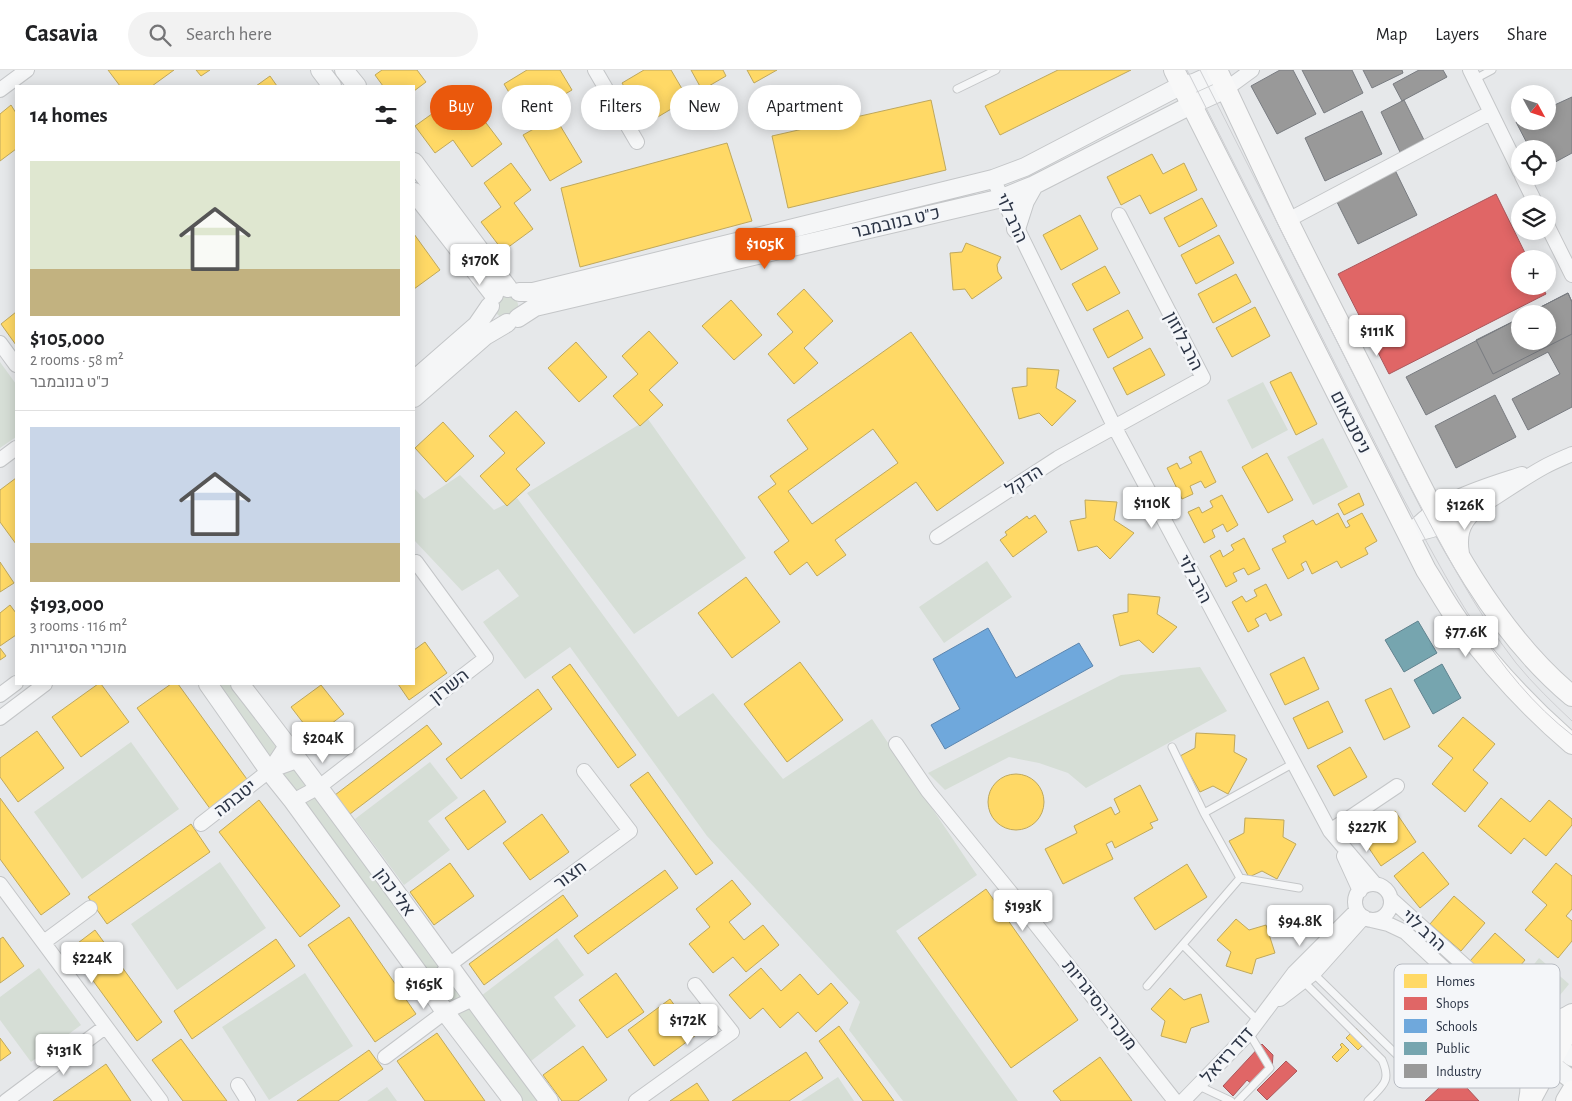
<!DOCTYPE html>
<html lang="en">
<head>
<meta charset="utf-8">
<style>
  body { margin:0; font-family:"Alegreya Sans",Heebo,sans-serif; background:#f2f2f2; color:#202124; height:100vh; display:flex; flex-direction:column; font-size:19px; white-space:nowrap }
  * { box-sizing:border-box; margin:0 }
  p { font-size:16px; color:#757577 }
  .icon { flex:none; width:28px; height:28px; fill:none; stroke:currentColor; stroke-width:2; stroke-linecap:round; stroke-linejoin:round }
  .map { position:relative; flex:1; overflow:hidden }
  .drawer { position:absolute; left:15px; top:15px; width:400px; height:600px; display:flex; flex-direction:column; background:#fff; border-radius:0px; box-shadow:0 2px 12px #0003 }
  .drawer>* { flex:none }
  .banner { position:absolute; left:430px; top:15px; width:475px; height:45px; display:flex; gap:10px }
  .needle { width:32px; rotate:130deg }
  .tools { position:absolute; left:1511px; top:15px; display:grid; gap:10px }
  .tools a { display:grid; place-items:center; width:45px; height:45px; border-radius:50%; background:#fff; box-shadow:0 2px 12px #0003; font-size:25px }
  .price { position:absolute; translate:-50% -42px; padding:0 11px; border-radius:5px; background:#fff; color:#222; font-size:16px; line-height:32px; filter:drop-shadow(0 1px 2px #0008) }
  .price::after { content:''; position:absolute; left:50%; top:30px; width:15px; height:11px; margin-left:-8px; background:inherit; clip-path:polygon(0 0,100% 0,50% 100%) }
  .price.selected { background:#ea580c; color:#fff }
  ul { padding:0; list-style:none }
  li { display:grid; align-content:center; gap:10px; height:265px; padding:0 15px }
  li+li { border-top:1px solid #e0e0e0 }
  li span { display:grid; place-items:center; height:155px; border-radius:0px; color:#555 }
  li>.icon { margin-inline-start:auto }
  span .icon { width:90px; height:90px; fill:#fffc; stroke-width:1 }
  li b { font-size:21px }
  h2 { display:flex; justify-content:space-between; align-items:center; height:60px; padding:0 15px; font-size:21px }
  .tag { padding:0 18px; border-radius:22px; background:#fff; box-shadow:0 2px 12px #0003; font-size:18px; line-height:45px }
  .tag.selected { background:#ea580c; color:#fff }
  header { display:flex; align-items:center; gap:30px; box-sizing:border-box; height:70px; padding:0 25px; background:#fff; border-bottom:1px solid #e0e0e0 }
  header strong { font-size:24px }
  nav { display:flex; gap:28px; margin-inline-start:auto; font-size:18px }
  .search { width:350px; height:45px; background:#f2f2f2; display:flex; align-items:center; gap:12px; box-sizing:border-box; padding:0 18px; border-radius:28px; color:#757577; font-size:19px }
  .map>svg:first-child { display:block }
  .green { fill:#d6ded6 }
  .homes { fill:#ffd966; stroke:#bfa85c; fill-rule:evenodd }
  .shops { fill:#e06666; stroke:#aa575c }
  .schools { fill:#6fa8dc; stroke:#5b85af }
  .public { fill:#76a5af; stroke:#60838f }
  .industry { fill:#999; stroke:#787b80 }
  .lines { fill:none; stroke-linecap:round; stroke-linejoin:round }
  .service-casing { stroke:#c4c6c8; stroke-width:9 }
  .minor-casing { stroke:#c4c6c8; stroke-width:16 }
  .tertiary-casing { stroke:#c4c6c8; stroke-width:20 }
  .secondary-casing { stroke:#c4c6c8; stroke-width:22 }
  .service { stroke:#f5f6f7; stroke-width:7 }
  .minor { stroke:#f5f6f7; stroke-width:14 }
  .tertiary { stroke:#f5f6f7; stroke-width:18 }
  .secondary { stroke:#f8f8f8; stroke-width:20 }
  .tram { stroke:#cecfd2; stroke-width:1 }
  .labels { text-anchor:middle; stroke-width:5; stroke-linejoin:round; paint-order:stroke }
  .street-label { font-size:18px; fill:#2b3445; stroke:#f4f6f9 }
  .key { fill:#f4f6f9; stroke:#b8bcc3; stroke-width:1 }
  .key-label { font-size:14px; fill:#2b3445 }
</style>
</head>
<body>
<header>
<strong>Casavia</strong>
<div class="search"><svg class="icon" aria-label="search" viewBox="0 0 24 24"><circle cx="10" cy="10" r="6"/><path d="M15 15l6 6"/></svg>Search here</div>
<nav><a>Map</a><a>Layers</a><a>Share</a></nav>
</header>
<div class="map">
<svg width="1572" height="1031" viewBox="0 0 1572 1031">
  <rect width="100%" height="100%" fill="#e6e8ea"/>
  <path class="green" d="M494 236a12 12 0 1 1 24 0a12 12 0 1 1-24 0Z
    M0 292 16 314V367L0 378Z
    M1263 312 1288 360 1252 379 1227 330Z
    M648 349 746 488 634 564 527 423Z
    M1323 368 1348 417 1313 435 1287 387Z
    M460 405 494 440 517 428 678 647 713 623 783 709 872 649 977 805 896 861 1018 1031H903L849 960 860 932 707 766 570 577 525 609 483 552 519 526 498 499 462 521 414 470V418L424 429Z
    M987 491 1012 527 944 573 919 537Z
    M1200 597 1227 641 1086 718 1068 703 1039 693 1009 687 945 720 928 703 1121 605Z
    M208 614H240L549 1031H513Z
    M131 672 179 739 82 809 34 742Z
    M430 692 458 728 428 751 450 780 404 815 355 749Z
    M220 792 266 858 177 920 131 854Z
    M557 868 584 905 554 927 576 956 531 991 481 926Z
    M1539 888 1569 914C1560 925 1547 944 1530 939 1522 937 1514 931 1508 927Z
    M39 898 81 955 31 992 0 950V927Z
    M305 903 353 976 269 1030 222 957Z
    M838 1007 854 1031H801Z
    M387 1017 397 1031H367Z"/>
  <path class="homes" d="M108 0H174L152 16H120Z
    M196 0H210L201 6Z
    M382 0H417L426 12 414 21V16H383L375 5Z
    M527 0H560L572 20 524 48 504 14Z
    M644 0H671L688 29 646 54 622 13Z
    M691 0H723L726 6 702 20Z
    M747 0H777L754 13Z
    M1058 0H1131L1000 65 985 36Z
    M270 6 277 16H256Z
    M931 30 946 100 788 138 772 66Z
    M11 35 16 43V79L0 91V44Z
    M443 36 461 60 480 45 502 74 472 97 453 70 435 83 415 56Z
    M555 47 582 92 550 111 523 65Z
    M727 73 752 151 580 197 561 118Z
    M1152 84 1163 104 1184 93 1197 120 1150 144 1140 125 1121 135 1107 107Z
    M511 93 531 120 514 133 533 159 503 181 481 152 501 137 484 113Z
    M1202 128 1217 156 1179 177 1164 148Z
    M1080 145 1098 179 1061 200 1043 165Z
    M414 164 440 200 414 219Z
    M1219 165 1234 193 1196 214 1181 185Z
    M966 173 1001 187 997 195 998 202 1002 208 972 229 965 219 953 220 950 183 962 182Z
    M1105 196 1120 223 1087 241 1072 214Z
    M1236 204 1251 232 1213 253 1198 224Z
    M804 219 833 251 804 278 818 293 794 314 768 284 793 262 777 244Z
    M731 230 762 265 734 290 702 256Z
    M1255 237 1270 266 1232 287 1216 258Z
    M1128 240 1143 268 1108 288 1093 259Z
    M16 242V275L1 254Z
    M649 261 678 293 649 320 663 335 640 356 613 326 638 304 622 286Z
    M911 262 1004 393 937 441 916 412 835 470 846 485 817 506 807 492 790 505 774 482 789 471 758 427 776 414 770 406 808 379 787 350ZM873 359 898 393 812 454 788 421Z
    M576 272 607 307 579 332 548 298Z
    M1150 278 1165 305 1127 325 1113 298Z
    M1027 298 1059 300 1056 318 1076 331 1052 356 1039 343 1019 349 1012 318 1027 316Z
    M1291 302 1317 354 1296 365 1270 312Z
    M516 341 545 373 516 399 530 415 507 436 480 406 505 383 489 366Z
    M443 352 474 386 446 412 415 378Z
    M1201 381 1216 412 1205 418 1201 411 1190 416 1193 424 1182 429 1167 398 1177 393 1180 399 1192 393 1189 387Z
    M1267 383 1293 430 1268 443 1242 397Z
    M16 408V474L0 452V420Z
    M1359 423 1364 435 1344 445 1338 434Z
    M1222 425 1238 455 1227 462 1223 454 1212 460 1215 467 1204 473 1188 442 1199 437 1202 443 1213 437 1210 431Z
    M1085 430 1117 432 1114 450 1134 463 1110 489 1097 476 1078 481 1070 451 1086 448Z
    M1338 443 1346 458 1350 456 1347 451 1362 443 1377 471 1365 478 1368 484 1341 498 1337 491 1312 504 1306 491 1301 494 1304 500 1288 509 1272 479 1286 472 1283 466 1313 450 1316 455Z
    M1035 445 1047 462 1013 487 1000 470 1007 465 1005 462 1027 446 1029 449Z
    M1244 468 1260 499 1248 505 1244 498 1233 503 1237 511 1226 517 1210 486 1220 480 1223 487 1234 480 1231 475Z
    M0 492 14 513 0 522Z
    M746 507 780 552 732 588 698 543Z
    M1266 514 1282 545 1270 551 1266 543 1255 549 1259 556 1248 562 1232 532 1242 526 1246 532 1257 526 1254 520Z
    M1128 524 1160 527 1157 544 1177 557 1153 583 1139 570 1120 576 1113 545 1128 542Z
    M10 535 16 543V565L0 576V543Z
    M425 572 447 603 409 630 398 614H414V580Z
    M0 578 6 586 0 590Z
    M1304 587 1319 619 1285 635 1270 604Z
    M800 592 843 650 787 692 744 634Z
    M570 594 636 685 618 698 552 607Z
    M98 614H101L129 652 81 687 52 647Z
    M171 614H178L249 712 211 740 137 638Z
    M321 615 344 644 314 667 291 637Z
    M1391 618 1410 657 1384 670 1365 630Z
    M538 619 552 639 461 709 446 689Z
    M1328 631 1343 662 1308 679 1293 648Z
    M1463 647 1495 674 1473 700 1488 713 1465 742 1432 714 1453 688 1438 676Z
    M427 655 442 674 350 744 335 725Z
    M37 661 64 698 18 732 0 707V688Z
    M1196 663 1235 665 1234 682 1247 689 1228 724 1213 716 1200 722 1180 686 1195 678Z
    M1350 677 1367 707 1334 726 1317 696Z
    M648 702 713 793 696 805 630 715Z
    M988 732a28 28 0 1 1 56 0a28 28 0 1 1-56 0Z
    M1140 715 1158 750 1150 753 1153 758 1115 778 1112 771 1106 774 1113 789 1063 814 1045 779 1077 763 1074 756 1111 737 1115 745 1120 742 1114 729Z
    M484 720 506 752 468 780 445 748Z
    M0 728 70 824 41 845 0 789Z
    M1501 728 1530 752 1549 730 1572 749V755L1546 786 1524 768 1511 784 1478 756Z
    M259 730 340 836 300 867 219 762Z
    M1395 741 1416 772 1381 796 1360 765Z
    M542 744 569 782 530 810 503 773Z
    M1245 748 1284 750 1283 767 1296 774 1277 809 1262 801 1249 807 1229 771 1244 763Z
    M191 754 210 782 107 854 88 827Z
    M1423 782 1449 814 1420 838 1394 806Z
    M450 793 474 826 434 855 410 822Z
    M1556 793 1572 806V839L1566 846 1572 851V871L1558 888 1525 860 1547 835 1532 822Z
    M1187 794 1207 827 1155 860 1134 828Z
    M665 800 678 818 588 884 574 866Z
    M732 810 751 834 729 852 744 870 763 855 779 875 746 902 733 887 713 903 689 874 710 857 696 839Z
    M986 819 1078 950 1011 998 918 868Z
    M563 825 578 846 484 915 469 894Z
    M1454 826 1485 853 1461 881 1430 854Z
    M349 847 416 944 375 972 308 875Z
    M1236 849 1249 860 1266 855 1275 883 1256 889 1252 904 1226 896 1231 882 1217 870Z
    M95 860 162 952 137 971 70 879Z
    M1495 863 1525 890 1501 919 1470 891Z
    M3 867 24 896 0 913V869Z
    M276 869 295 896 192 969 174 941Z
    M761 898 781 921 800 904 818 925 831 913 848 933 816 962 798 942 780 958 763 938 750 949 729 925Z
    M616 903 644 942 607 968 579 930Z
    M1170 918 1184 930 1201 924 1209 952 1191 958 1186 973 1161 966 1165 951 1151 939Z
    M670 929 696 965 654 996 628 960Z
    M839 956 894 1031H863L819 971Z
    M1356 958 1368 970 1358 980 1346 968Z
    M437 963 485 1031H425L397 991Z
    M0 968 11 983 0 991Z
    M181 969 227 1031H183L152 990Z
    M1342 973 1349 980 1337 992 1332 987 1342 977 1340 975Z
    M583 976 607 1010 578 1031H562L543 1005Z
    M369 980 383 999 338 1031H297Z
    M806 982 823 1008 789 1031H732Z
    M1100 987 1132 1031H1061L1053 1021Z
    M106 994 131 1031H53Z
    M697 1013 709 1031H670Z"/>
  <path class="shops" d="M1496 124 1528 189H1520V216H1542L1546 224 1389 304 1338 204Z
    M1262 974 1273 985 1272 998 1255 1017 1247 1010 1233 1026 1223 1016Z
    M1286 991 1297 1001 1267 1030 1257 1020Z
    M1454 1004 1479 1031H1425Z"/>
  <path class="schools" d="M988 558 1016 608 1079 573 1093 596 945 679 931 655 960 639 933 589Z"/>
  <path class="public" d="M1418 551 1437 583 1404 602 1385 570Z
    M1442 594 1461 628 1433 644 1414 610Z"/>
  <path class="industry" d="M1280 0H1293L1316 44 1277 64 1251 16Z
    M1302 0H1352L1363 23 1324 43Z
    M1363 0H1402L1403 3 1372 18Z
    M1419 0H1443L1447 7 1402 31 1393 14Z
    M1572 27V83L1548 96V79H1530L1516 52 1520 51H1548V38Z
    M1404 30 1424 70 1400 82 1381 42Z
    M1362 41 1382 84 1325 111 1305 68Z
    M1395 100 1417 145 1358 174 1336 130Z
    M1568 223 1572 232V337L1528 360 1512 329 1560 304 1548 282 1426 345 1406 307 1520 248V271H1548V244H1527Z
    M1568 223 1572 232V264L1493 304 1476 270 1520 248V271H1548V244H1527Z
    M1495 325 1516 367 1456 398 1435 356Z"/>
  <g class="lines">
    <g class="service-casing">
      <path id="service" d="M1475 9 1492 0
        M957 19 996 0
        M1172 677 1204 743
        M1240 808 1299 818
        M1183 875 1258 951
        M1313 903 1397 985
        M1302 910 1382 990C1392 1012 1382 1016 1368 1031
        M1147 916 1240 808 1204 743 1294 693
        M1199 1016 1231 1031
        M1238 1031 1270 998 1249 963"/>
    </g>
    <g class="minor-casing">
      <path id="minor" d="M595 0 637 72
        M1470 0 1520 102
        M1226 19 1252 0
        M0 20 27 0
        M1522 106 1536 134
        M993 109 1114 356 1330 761 1375 814
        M1288 150 1490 43
        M1548 157 1572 205
        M0 273 16 295
        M0 390 16 378
        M1408 465C1459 460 1500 421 1544 397 1553 392 1563 388 1572 384
        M1408 465C1434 430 1482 417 1522 404
        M937 467 1058 388 1203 308 1119 145
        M0 625 16 613
        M0 648 45 614
        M896 674 928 721 1011 823 1175 1031
        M269 701 300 690
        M293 731 319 717 486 588 416 492
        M201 754 269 701 287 674
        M1330 761 1397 716
        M1344 786 1360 821
        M0 814 161 1031
        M1355 832a18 18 0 1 1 36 0a18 18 0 1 1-36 0Z
        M1391 829 1516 942 1558 976
        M1371 850 1388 854 1405 862 1509 959 1550 993
        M44 872 90 838
        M429 920 449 895 473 877 630 761 584 701
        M1280 929 1314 903 1364 847
        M385 987 445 942 473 929
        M238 1015 248 1031
        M6 1031 105 957
        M636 1031 732 962 695 915
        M1183 1031 1249 963 1294 903 1357 840"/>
    </g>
    <g class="tertiary-casing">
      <path id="tertiary" d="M320 0 332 16
        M344 0 357 16
        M414 92 508 218
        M414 122 494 225
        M1016 159 1025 131 1034 115
        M519 222H533L993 109 1025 97 1182 15 1194 13 1218 2
        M518 248 535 237 1002 128 1034 115 1191 35 1226 19
        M414 310 477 255 490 236
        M414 328 485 266 507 253
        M208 614 269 701 293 731 420 905 445 942 513 1031
        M240 614C347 750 445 893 549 1031
        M1558 976 1572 987
        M1550 993 1572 1010"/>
    </g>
    <g class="secondary-casing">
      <path id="secondary" d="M1174 0 1426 500C1437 517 1447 536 1459 552 1492 597 1530 638 1572 674
        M1217 0C1241 50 1264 101 1288 151 1318 212 1350 273 1380 334 1432 436 1482 551 1572 626
        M1459 484C1456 466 1459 453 1472 441
        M1516 942C1536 950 1553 957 1572 944
        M1509 959C1522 980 1535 1005 1529 1030
        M1530 1031 1572 953
        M1566 1031 1572 1021"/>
    </g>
    <use href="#service" class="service"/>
    <use href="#minor" class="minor"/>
    <use href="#tertiary" class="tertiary"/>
    <use href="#secondary" class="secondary"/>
    <path class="tram" d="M1187 0 1401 424C1446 508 1495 606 1572 665
      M1200 0 1411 418C1443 478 1474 539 1516 593 1533 614 1553 633 1572 651"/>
  </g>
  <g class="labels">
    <g class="street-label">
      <text transform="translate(1012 148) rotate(65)" y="6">הרב לוי</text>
      <text transform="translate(896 152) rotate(-13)" y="6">כ"ט בנובמבר</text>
      <text transform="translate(1184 271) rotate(63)" y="6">הרב לוזון</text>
      <text transform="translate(1351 352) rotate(63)" y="6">ניסנבאום</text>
      <text transform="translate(1024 410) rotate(-33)" y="6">הדקל</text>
      <text transform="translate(1195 509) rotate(62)" y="6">הרב לוי</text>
      <text transform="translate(449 616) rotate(-38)" y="6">השרון</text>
      <text transform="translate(235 728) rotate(-38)" y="6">יטבתה</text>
      <text transform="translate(570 805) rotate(-36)" y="6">חצור</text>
      <text transform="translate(395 822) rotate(54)" y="6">אלי כהן</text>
      <text transform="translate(1424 860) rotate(42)" y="6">הרב לוי</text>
      <text transform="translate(1100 935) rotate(52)" y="6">מוכרי הסיגריות</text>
      <text transform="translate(1227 985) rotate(-48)" y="6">דוד רזיאל</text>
    </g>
  </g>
  <rect x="1394" y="894" width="166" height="124" rx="8" class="key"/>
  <rect x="1404" y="904" width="23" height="14" fill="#ffd966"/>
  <rect x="1404" y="927" width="23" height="13" fill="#e06666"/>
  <rect x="1404" y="949" width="23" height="14" fill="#6fa8dc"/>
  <rect x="1404" y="972" width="23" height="13" fill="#76a5af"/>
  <rect x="1404" y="994" width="23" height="14" fill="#999"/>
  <g class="key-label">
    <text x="1436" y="916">Homes</text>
    <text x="1436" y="938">Shops</text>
    <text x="1436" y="961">Schools</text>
    <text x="1436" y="983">Public</text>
    <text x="1436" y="1006">Industry</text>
  </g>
</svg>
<div class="tools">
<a><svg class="needle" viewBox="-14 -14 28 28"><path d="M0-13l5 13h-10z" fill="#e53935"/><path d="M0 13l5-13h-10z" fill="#757577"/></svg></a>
<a><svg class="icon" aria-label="locate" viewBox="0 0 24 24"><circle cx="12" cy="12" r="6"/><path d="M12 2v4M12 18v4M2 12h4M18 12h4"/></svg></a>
<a><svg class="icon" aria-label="layers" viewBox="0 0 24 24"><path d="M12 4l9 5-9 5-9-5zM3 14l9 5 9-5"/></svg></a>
<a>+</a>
<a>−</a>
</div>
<b class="price selected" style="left:765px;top:200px">$105K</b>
<b class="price" style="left:480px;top:216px">$170K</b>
<b class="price" style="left:1377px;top:287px">$111K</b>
<b class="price" style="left:1152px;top:459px">$110K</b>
<b class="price" style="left:1465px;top:461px">$126K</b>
<b class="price" style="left:1466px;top:588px">$77.6K</b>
<b class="price" style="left:323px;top:694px">$204K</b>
<b class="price" style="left:1367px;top:783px">$227K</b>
<b class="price" style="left:1023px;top:862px">$193K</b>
<b class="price" style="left:1300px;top:877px">$94.8K</b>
<b class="price" style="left:92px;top:914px">$224K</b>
<b class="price" style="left:424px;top:940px">$165K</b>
<b class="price" style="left:688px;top:976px">$172K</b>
<b class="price" style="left:64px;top:1006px">$131K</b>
<div class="banner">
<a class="tag selected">Buy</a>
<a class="tag">Rent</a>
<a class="tag">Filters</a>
<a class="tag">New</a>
<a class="tag">Apartment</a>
</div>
<section class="drawer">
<h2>14 homes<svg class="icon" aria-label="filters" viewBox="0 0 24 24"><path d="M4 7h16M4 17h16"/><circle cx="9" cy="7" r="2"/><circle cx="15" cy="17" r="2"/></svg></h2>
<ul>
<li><span style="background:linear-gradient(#dfe7d0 70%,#c2b280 0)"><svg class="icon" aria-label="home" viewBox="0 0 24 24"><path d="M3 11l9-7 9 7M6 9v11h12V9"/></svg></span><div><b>$105,000</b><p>2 rooms · 58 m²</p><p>כ&quot;ט בנובמבר</p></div></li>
<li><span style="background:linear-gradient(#c9d6e8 75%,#c2b280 0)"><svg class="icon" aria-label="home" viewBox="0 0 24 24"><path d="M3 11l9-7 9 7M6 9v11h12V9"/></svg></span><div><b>$193,000</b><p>3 rooms · 116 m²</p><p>מוכרי הסיגריות</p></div></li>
</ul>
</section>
</div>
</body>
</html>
